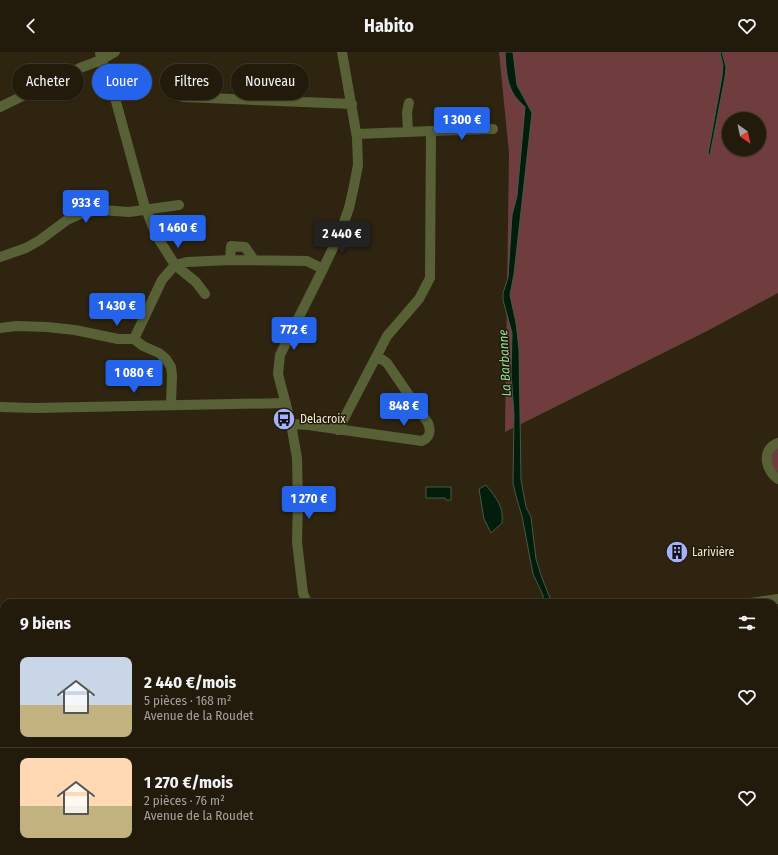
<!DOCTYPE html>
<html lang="fr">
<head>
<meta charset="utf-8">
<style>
  body { margin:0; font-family:"Fira Sans Condensed",sans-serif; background:#2a2414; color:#f1f3f6; height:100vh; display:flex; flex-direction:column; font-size:15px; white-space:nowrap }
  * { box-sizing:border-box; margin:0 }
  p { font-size:13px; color:#a2a19d }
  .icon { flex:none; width:22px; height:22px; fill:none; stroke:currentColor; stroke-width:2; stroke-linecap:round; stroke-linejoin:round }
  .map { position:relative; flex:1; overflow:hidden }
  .sheet { position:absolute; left:0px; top:547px; width:778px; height:256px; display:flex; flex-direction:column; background:#221b0b; border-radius:12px 12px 0 0; box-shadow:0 1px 3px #0004,0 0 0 1px #3f392c }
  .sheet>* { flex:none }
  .top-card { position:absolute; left:12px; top:12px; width:400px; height:36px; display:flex; gap:8px }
  .needle { width:26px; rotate:147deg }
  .fabs { position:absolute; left:722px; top:60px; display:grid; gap:8px }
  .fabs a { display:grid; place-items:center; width:44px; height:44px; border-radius:50%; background:#221b0b; box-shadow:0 1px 3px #0004,0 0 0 1px #3f392c; font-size:20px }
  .price { position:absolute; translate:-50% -34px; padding:0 9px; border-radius:4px; background:#2563eb; color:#fff; font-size:13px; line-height:26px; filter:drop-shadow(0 1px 2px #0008) }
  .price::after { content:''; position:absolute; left:50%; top:24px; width:12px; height:9px; margin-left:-6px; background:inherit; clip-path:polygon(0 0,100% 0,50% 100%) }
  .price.on { background:#222; color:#fff }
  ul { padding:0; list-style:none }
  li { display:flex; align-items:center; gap:12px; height:100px; padding:0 20px }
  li+li { border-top:1px solid #3f392c }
  li span { display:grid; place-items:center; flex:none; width:112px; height:80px; border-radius:8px; color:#555 }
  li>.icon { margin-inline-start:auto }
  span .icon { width:48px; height:48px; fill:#fffc; stroke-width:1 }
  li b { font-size:17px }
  h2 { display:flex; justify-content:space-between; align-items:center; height:48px; padding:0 20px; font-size:17px }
  .chip { padding:0 14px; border-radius:18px; background:#221b0b; box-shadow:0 1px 3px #0004,0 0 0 1px #3f392c; font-size:14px; line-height:36px }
  .chip.on { background:#2563eb; color:#fff }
  header { display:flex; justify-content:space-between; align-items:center; height:52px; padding:0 20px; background:#221b0b; font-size:18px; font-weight:700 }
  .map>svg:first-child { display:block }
  .green { fill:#703d3f; fill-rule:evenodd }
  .water { fill:#021d0b; stroke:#485949 }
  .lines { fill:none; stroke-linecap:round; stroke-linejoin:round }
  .minor { stroke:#586136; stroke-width:10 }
  .major { stroke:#8b9b3d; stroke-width:10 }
  .labels { text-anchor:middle; stroke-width:3; stroke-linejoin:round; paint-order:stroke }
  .poi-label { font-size:12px; fill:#ece6d9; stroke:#241b06; text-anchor:start }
  .water-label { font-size:13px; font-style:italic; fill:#8fdea5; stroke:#241b06 }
</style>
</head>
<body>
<header><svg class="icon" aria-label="back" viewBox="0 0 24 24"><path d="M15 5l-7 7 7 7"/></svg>Habito<svg class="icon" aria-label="heart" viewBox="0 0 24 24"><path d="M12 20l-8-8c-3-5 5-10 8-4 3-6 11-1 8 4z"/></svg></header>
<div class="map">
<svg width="778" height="803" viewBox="0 0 778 803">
  <rect width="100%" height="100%" fill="#2e240f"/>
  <path class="green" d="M499 0H778V241L707 279 505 380 509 101ZM729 67H759V97H729Z
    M778 394V420L776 419 770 408 773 400Z"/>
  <path class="water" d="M505 0H513L517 33 532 61 514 222 510 243 516 271 519 297 521 428 526 455 531 465 536 507 542 526 552 551H545L542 541 533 522 522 464 516 444 513 431 514 363 511 321 512 281 503 248V241L508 226 512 163 517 144 525 55C521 51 517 47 514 43 506 30 506 14 505 0Z
    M720 0H722L726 15 725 25 710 103 708 102 722 25 723 13Z
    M486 433C496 446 504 454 502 471L491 481 484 467 479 437Z
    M426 435H451V448H446L445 446H426Z"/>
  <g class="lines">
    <path class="minor" d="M100 0 101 8 109 24 144 152 156 183 175 213 196 230 205 242
      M173 37 183 45 352 52
      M0 55 80 16 101 8 115 0
      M431 79 493 77
      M408 80 407 60 409 51
      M0 205 26 196 40 188 67 168 85 160 102 158 129 160 179 153
      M230 208 231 194 245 195 254 208
      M0 276 16 274 47 275 75 278 118 287H134L143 294 159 301 166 307 171 315 172 323 171 352
      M134 287 162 228 175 213 187 210 230 208 307 209 323 217
      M0 355 35 356 286 351
      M291 372 308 373 422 389C431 385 431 379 428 371L387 311 377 304
      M338 378 387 284 419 247 430 226 431 79 357 82
      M778 391C760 398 766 418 778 427
      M307 551 303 541 297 490 298 450 297 406 291 372 278 322 280 303 323 217 341 179 349 156 354 134 358 113 357 86 342 0
      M751 551 778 547
      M774 783 778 784
      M108 799V803
      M309 799H311
      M437 799 440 803
      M698 803V799"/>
    <path class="major" d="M774 656 778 657
      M0 662H4"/>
  </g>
  <defs>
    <g id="bus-disc" transform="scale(1.15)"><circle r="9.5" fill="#a5b1fc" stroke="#241b06"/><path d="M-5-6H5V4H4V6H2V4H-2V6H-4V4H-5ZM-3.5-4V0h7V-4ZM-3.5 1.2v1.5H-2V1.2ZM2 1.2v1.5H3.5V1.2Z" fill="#111"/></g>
    <g id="building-disc" transform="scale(1.15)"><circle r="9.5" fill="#a5b1fc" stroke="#241b06"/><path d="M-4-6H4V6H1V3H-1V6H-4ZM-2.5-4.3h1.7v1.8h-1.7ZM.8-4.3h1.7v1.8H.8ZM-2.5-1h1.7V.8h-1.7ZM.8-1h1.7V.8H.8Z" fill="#111"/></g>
  </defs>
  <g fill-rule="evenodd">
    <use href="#bus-disc" x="284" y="367"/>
    <use href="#building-disc" x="677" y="500"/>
  </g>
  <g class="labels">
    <g class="poi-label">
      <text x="300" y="371">Delacroix</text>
      <text x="692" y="504">Larivière</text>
    </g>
    <g class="water-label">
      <text transform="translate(504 311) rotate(-93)" y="5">La Barbanne</text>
    </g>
  </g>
</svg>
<div class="fabs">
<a><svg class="needle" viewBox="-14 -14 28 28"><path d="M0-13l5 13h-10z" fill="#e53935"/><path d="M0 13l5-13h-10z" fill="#a2a19d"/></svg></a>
</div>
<b class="price" style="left:462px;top:89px">1 300 €</b>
<b class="price" style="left:86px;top:172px">933 €</b>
<b class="price" style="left:178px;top:197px">1 460 €</b>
<b class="price on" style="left:342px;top:203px">2 440 €</b>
<b class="price" style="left:117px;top:275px">1 430 €</b>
<b class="price" style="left:294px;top:299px">772 €</b>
<b class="price" style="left:134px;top:342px">1 080 €</b>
<b class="price" style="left:404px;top:375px">848 €</b>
<b class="price" style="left:309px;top:468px">1 270 €</b>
<div class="top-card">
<a class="chip">Acheter</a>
<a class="chip on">Louer</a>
<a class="chip">Filtres</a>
<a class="chip">Nouveau</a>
</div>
<section class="sheet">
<h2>9 biens<svg class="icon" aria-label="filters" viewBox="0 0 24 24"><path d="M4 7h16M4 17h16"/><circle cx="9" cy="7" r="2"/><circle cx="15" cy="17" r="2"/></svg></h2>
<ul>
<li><span style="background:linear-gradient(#c9d6e8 60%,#c2b280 0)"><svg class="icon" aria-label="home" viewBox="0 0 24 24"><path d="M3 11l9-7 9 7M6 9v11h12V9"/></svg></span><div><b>2 440 €/mois</b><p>5 pièces · 168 m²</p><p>Avenue de la Roudet</p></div><svg class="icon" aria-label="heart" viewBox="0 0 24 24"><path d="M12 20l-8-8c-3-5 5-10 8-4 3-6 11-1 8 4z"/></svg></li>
<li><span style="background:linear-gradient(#ffd9b3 60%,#c2b280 0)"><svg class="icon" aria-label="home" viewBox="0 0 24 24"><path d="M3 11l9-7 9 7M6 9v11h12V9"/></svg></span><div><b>1 270 €/mois</b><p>2 pièces · 76 m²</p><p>Avenue de la Roudet</p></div><svg class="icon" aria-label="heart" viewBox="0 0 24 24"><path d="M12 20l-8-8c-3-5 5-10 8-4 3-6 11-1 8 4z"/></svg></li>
</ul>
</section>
</div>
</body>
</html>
